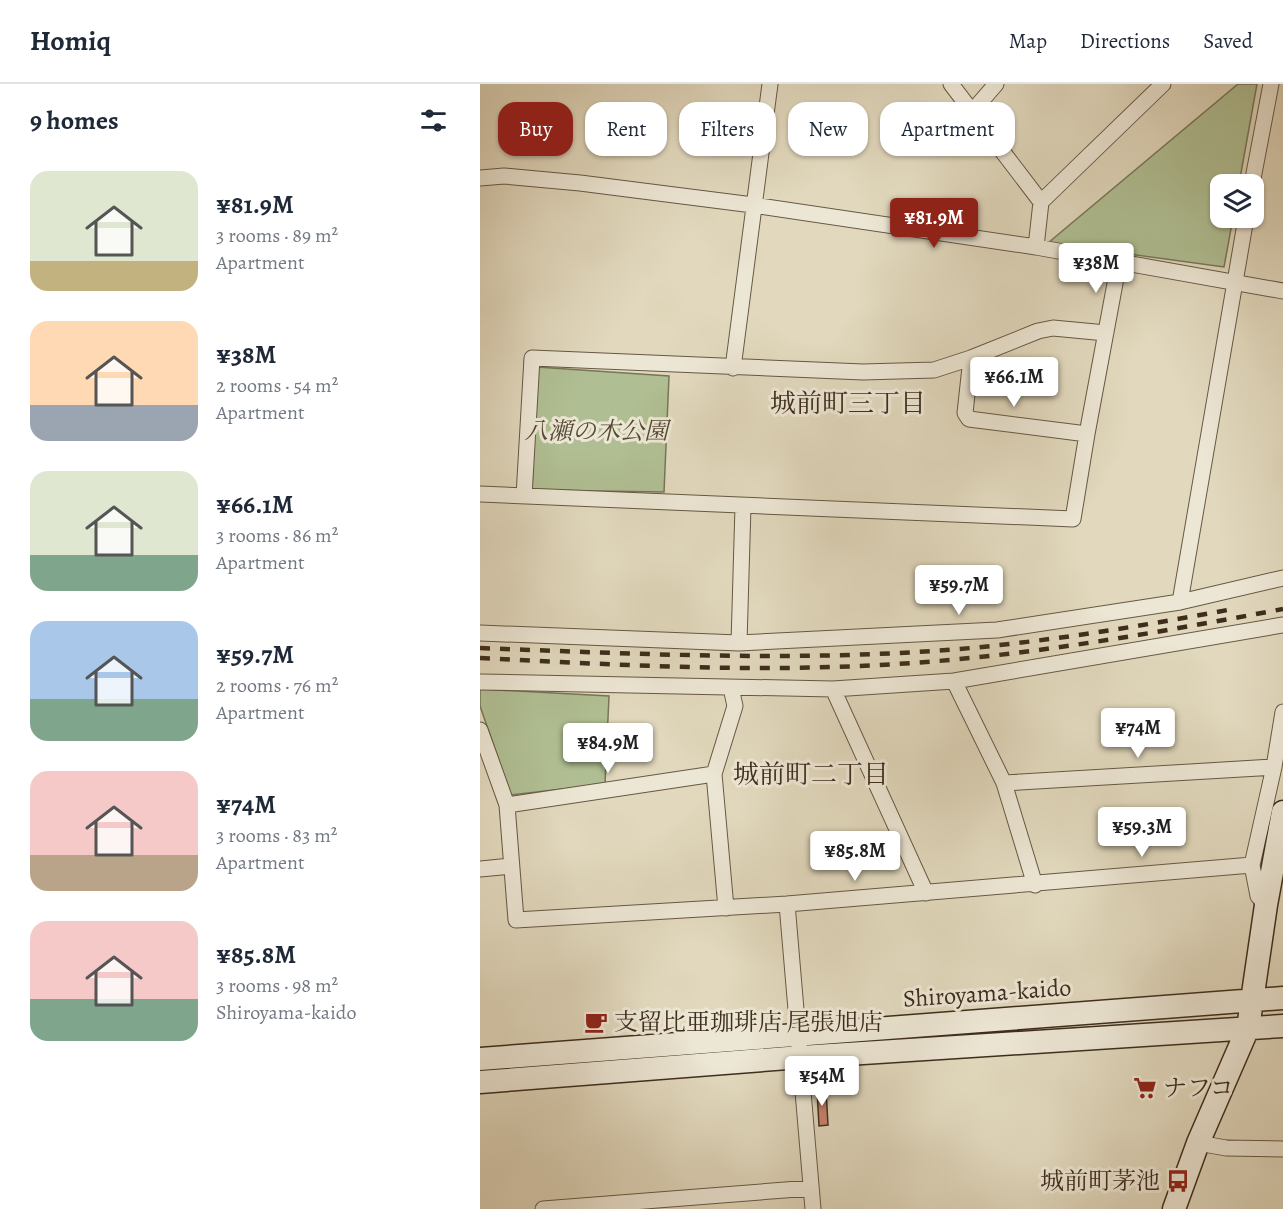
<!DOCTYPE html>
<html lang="en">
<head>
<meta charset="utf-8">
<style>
  body { margin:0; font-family:Alegreya,"Noto Serif JP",serif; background:#f6f6f7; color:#1f2937; height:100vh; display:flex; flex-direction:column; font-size:22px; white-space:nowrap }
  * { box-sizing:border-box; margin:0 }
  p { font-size:20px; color:#747a83 }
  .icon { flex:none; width:33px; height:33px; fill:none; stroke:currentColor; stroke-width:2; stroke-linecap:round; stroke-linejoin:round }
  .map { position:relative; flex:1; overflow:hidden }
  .side { display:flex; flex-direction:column; background:#fff; width:480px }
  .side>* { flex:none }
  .top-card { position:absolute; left:18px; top:18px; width:570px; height:54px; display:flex; gap:12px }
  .controls { position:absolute; left:730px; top:90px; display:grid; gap:12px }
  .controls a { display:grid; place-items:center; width:54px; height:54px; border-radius:12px; background:#fff; box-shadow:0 2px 4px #0004; font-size:30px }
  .price { position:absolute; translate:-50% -51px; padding:0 14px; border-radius:6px; background:#fff; color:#222; font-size:20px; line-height:39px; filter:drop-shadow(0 2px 3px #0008) }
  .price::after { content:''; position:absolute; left:50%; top:36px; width:18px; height:14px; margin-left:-9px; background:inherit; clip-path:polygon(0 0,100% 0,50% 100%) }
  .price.active { background:#8f2418; color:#fff }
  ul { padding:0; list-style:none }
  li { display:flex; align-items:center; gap:18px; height:150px; padding:0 30px }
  li span { display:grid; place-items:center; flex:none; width:168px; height:120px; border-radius:18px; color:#555 }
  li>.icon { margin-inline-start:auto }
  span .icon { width:72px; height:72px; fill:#fffc; stroke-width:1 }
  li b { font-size:26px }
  h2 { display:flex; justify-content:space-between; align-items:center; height:72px; padding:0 30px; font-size:26px }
  .chip { padding:0 21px; border-radius:18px; background:#fff; box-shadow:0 2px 4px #0004; font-size:21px; line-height:54px }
  .chip.active { background:#8f2418; color:#fff }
  header { display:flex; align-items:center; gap:36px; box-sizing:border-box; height:84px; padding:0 30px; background:#fff; border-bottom:2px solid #e0e1e3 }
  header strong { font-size:28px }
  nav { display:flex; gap:33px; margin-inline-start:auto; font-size:21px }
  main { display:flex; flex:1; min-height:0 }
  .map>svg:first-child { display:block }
  .green { fill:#b0bf93; stroke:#777658; stroke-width:1.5 }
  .building { fill:#ca826f; stroke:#3e2d1c; stroke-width:1.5 }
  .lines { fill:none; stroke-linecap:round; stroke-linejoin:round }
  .street-casing { stroke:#675844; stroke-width:17 }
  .secondary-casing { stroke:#3e2d1c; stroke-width:25 }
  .street { stroke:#ece6d4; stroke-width:15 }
  .secondary { stroke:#ece6d4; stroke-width:22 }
  .rail { stroke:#3e2d1c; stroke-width:4.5; stroke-dasharray:10 10; stroke-linecap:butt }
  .labels { text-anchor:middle; stroke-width:6; stroke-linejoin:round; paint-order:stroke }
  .park-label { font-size:24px; font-style:italic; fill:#554a34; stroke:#ece6d4 }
  .street-label { font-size:24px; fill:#3e2d1c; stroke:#ece6d4 }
  .poi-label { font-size:24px; fill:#3e2d1c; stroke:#ece6d4; text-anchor:start }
  .neighbourhood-label { font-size:26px; fill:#3e2d1c; stroke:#ece6d4 }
</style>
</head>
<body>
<header>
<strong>Homiq</strong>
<nav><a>Map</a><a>Directions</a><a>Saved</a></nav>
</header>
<main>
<section class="side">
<h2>9 homes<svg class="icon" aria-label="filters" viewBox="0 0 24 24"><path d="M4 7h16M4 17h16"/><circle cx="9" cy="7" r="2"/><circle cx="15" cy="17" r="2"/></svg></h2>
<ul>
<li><span style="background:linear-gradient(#dfe7d0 75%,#c2b280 0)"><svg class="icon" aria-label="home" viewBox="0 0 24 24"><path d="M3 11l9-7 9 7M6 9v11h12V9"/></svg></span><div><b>¥81.9M</b><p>3 rooms · 89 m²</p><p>Apartment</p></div></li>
<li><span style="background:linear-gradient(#ffd9b3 70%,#9aa5b1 0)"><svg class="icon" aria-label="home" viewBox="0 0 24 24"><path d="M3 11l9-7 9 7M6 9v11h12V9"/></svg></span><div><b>¥38M</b><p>2 rooms · 54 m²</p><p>Apartment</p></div></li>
<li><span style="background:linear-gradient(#dfe7d0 70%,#7fa58c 0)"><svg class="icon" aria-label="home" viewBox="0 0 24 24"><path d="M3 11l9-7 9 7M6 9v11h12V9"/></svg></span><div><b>¥66.1M</b><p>3 rooms · 86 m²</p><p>Apartment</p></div></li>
<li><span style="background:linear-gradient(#a9c7e8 65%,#7fa58c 0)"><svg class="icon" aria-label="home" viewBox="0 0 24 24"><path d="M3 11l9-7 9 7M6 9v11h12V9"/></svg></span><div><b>¥59.7M</b><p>2 rooms · 76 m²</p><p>Apartment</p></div></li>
<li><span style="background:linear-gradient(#f6c9c9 70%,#b9a48a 0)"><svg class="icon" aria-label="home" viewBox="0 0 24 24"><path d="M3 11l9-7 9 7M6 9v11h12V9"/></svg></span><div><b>¥74M</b><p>3 rooms · 83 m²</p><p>Apartment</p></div></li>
<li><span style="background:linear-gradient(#f6c9c9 65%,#7fa58c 0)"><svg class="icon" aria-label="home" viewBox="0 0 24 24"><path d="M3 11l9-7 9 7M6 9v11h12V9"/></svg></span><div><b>¥85.8M</b><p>3 rooms · 98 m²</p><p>Shiroyama-kaido</p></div></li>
</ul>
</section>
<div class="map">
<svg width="803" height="1125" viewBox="0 0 803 1125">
  <rect width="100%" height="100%" fill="#e1d8bd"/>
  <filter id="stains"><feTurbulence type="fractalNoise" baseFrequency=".00333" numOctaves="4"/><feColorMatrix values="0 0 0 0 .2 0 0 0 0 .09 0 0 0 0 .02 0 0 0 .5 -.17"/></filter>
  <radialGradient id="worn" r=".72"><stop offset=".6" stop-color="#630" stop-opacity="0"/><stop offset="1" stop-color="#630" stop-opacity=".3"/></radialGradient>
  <path class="green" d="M758 0H777L759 100H741V134H753L744 183 568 159Z
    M57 283 189 292 184 408 52 406Z
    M0 605 129 612 125 700 31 711 0 622Z"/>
  <path class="building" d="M346 1005 348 1041 339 1042 337 1006Z"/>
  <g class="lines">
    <g class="street-casing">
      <path id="street" d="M471 0 561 118 683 0
        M491 29 516 0
        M0 94 24 92 100 99 273 121 556 163 803 207
        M772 100 791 0
        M556 163 561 118
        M491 274 485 329 489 335 607 350
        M253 284 290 0
        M0 410 593 435 607 350 639 178
        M44 412 52 274 383 288 454 286 491 274 558 247 573 244 626 249
        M700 518 766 134
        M0 549 259 559 517 546 700 518 803 494
        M259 559 263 422
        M474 597 524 699 555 801
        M0 598 353 605 474 597 803 541
        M353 605 446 809
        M0 646 27 721 36 836 307 820 772 781
        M524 699 794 683
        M27 721 234 690
        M0 785 31 782
        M307 820 333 1125
        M786 821 778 812 772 781 794 683 803 628
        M246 824 234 690 255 622 251 604
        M718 1059 746 1064 803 1065
        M63 1125 331 1104"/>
    </g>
    <g class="secondary-casing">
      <path id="secondary" d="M0 975 803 914
        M0 998 321 973 803 942
        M694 1125 718 1059 768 944 786 821 803 728"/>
    </g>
    <use href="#street" class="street"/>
    <use href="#secondary" class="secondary"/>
    <path class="rail" d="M0 564C160 570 320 578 480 565 571 557 662 542 753 525
      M0 574C138 581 279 589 417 580 548 572 675 549 803 525"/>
  </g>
  <defs>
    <g id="cafe-bare" transform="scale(1.8)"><path d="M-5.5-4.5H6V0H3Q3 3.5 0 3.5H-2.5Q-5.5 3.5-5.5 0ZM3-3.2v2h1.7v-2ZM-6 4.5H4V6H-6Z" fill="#8f2418" stroke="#ece6d4" stroke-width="2.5" paint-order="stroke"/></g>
    <g id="supermarket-bare" transform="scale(1.8)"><path d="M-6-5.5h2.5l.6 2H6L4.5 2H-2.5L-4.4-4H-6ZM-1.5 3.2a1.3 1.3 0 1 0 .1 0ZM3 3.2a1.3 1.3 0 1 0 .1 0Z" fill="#8f2418" stroke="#ece6d4" stroke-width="2.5" paint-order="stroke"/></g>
    <g id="bus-bare" transform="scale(1.8)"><path d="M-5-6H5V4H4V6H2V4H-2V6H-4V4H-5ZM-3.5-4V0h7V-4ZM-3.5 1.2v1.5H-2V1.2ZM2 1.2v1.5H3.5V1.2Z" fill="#8f2418" stroke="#ece6d4" stroke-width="2.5" paint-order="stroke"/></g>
  </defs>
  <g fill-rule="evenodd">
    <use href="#cafe-bare" x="116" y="938"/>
    <use href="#supermarket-bare" x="665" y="1004"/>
    <use href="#bus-bare" x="698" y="1097"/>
  </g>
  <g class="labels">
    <g class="park-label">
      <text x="116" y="355">八瀬の木公園</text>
    </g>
    <g class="street-label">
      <text transform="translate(507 909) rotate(-4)" y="8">Shiroyama-kaido</text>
    </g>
    <g class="poi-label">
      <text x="134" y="946">支留比亜珈琲店 尾張旭店</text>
      <text x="683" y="1012">ナフコ</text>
      <text x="680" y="1105" text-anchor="end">城前町茅池</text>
    </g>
    <g class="neighbourhood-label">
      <text x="368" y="328">城前町三丁目</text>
      <text x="331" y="699">城前町二丁目</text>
    </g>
  </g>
  <rect width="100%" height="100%" filter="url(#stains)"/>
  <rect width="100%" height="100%" fill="url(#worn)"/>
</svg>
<div class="controls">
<a><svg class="icon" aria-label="layers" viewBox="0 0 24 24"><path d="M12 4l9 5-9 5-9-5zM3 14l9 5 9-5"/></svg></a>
</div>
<b class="price active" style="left:454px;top:165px">¥81.9M</b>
<b class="price" style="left:616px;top:210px">¥38M</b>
<b class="price" style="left:534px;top:324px">¥66.1M</b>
<b class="price" style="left:479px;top:532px">¥59.7M</b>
<b class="price" style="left:658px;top:675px">¥74M</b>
<b class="price" style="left:128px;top:690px">¥84.9M</b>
<b class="price" style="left:662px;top:774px">¥59.3M</b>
<b class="price" style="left:375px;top:798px">¥85.8M</b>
<b class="price" style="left:342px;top:1023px">¥54M</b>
<div class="top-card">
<a class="chip active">Buy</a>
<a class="chip">Rent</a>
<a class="chip">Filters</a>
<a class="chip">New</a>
<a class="chip">Apartment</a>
</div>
</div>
</main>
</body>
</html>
